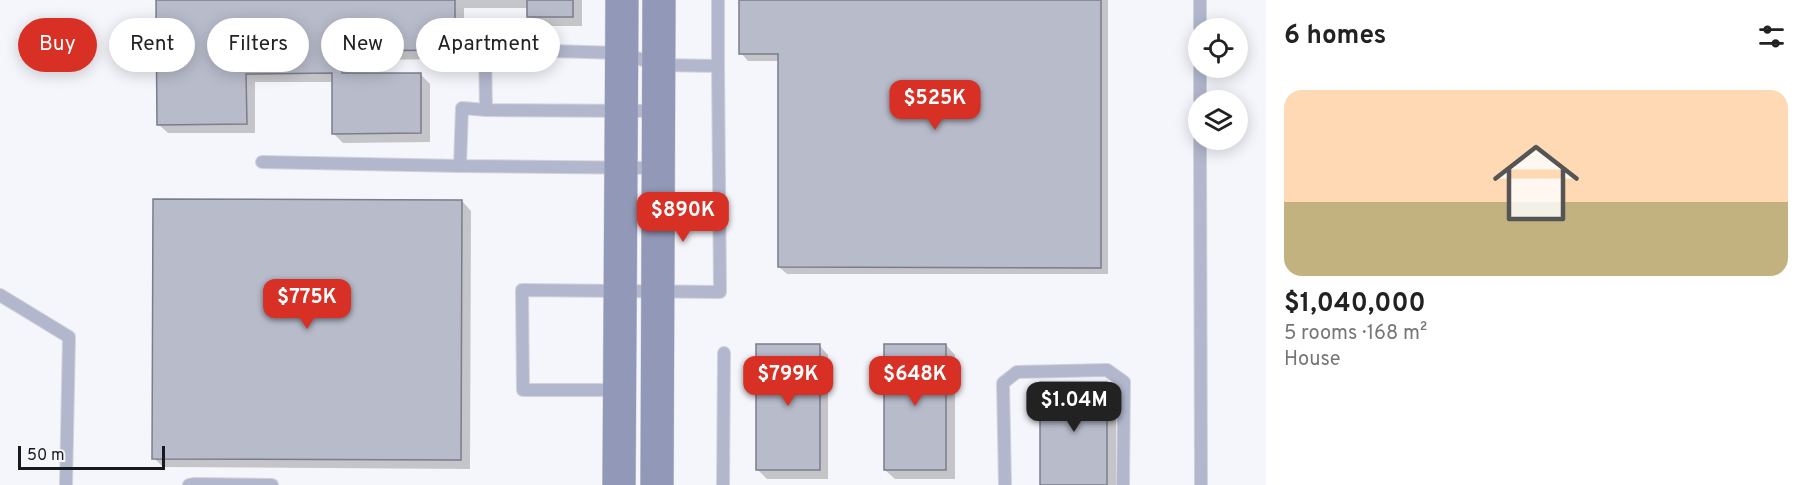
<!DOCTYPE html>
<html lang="en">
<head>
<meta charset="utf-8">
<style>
  body { margin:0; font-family:Overpass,sans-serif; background:#f6f6f6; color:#222; height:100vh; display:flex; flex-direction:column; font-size:22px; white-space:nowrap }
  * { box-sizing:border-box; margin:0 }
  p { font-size:20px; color:#767676 }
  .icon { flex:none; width:33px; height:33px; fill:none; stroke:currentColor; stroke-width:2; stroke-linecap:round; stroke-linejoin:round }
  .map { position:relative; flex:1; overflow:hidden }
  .side { display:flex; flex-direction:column; background:#fff; width:540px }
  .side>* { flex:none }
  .hud { position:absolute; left:18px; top:18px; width:570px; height:54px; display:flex; gap:12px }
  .buttons { position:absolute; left:1188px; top:18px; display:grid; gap:12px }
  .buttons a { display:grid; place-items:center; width:60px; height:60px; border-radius:50%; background:#fff; box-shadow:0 3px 15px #0003; font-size:30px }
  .scale { position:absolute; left:18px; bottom:15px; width:147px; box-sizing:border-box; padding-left:6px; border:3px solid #18191e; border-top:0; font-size:16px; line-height:21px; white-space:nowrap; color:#18191e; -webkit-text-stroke:4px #f5f6fc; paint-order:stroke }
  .price { position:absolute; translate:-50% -51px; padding:0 14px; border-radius:12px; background:#d93025; color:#fff; font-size:20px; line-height:39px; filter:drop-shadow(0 2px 3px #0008) }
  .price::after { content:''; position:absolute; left:50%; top:36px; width:18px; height:14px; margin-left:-9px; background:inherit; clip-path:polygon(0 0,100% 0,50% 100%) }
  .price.selected { background:#222; color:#fff }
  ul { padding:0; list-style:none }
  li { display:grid; align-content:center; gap:12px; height:318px; padding:0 18px }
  li span { display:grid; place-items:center; height:186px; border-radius:18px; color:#555 }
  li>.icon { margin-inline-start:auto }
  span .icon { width:108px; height:108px; fill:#fffc; stroke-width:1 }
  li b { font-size:26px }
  h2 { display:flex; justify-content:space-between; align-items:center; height:72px; padding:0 18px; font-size:26px }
  .tag { padding:0 21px; border-radius:27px; background:#fff; box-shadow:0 3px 15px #0003; font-size:21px; line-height:54px }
  .tag.selected { background:#d93025; color:#fff }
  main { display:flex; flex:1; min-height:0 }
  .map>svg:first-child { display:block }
  .shadow { fill:#0003 }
  .building { fill:#b8bbca; stroke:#7a7d8a; stroke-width:1.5 }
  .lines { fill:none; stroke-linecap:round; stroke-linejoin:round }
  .service-casing { stroke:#d2d3d8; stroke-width:14 }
  .secondary-casing { stroke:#d2d3d8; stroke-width:34 }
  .service { stroke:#b3b7cd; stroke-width:12 }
  .secondary { stroke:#9298b7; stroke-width:33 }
</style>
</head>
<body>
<main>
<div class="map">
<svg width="1266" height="485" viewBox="0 0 1266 485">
  <rect width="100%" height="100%" fill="#f5f6fc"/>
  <path class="shadow" d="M158 0H582V26H538L529 16V8H464V59L351 60V74H420L430 84V142L343 143 333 133V82H255V133H168L158 124Z
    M741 0H1108V274H787L779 267 780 61H748L741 53Z
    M462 201 471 211 470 469 163 467 154 458Z
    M819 345 828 355V479H767L758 470Z
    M946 345 955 355V479H895L885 470Z
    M1107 383 1116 393V485H1041Z"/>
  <path class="building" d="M156 0H455V50L342 51V73H421V133L332 134V73L246 74 247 124 157 125Z
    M527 0H573V17H527Z
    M739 0H1101V268L778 267V54H739Z
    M153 199 462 200 461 460 152 459Z
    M756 344H820V470H756Z
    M884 344H946V470H884Z
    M1040 382H1107V485H1040Z"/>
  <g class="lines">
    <g class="service-casing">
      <path id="service" d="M1200 0V28
        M718 66V0
        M1200 68V100
        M486 110 462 108 460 166 657 168
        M1200 140 1201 485
        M262 162 460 166
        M0 295 69 337 66 485
        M618 390H523L522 290 720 292 718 66 659 65 621 53 485 49 486 110 657 111
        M189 485 194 484 272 485
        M723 485 724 353
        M1005 485 1003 383 1017 372 1107 370 1124 382 1123 485"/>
    </g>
    <g class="secondary-casing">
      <path id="secondary" d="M619 485 622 0
        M657 485 659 0"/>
    </g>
    <use href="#service" class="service"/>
    <use href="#secondary" class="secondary"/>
  </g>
</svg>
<div class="buttons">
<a><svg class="icon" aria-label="locate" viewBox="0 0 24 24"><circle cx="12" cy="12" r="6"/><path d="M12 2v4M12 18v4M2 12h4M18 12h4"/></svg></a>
<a><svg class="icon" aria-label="layers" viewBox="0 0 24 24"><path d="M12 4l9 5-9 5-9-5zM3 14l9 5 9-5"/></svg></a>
</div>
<div class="scale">50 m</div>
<b class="price" style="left:935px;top:131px">$525K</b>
<b class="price" style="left:683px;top:243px">$890K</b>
<b class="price" style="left:307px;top:330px">$775K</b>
<b class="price" style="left:788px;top:407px">$799K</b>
<b class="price" style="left:915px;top:407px">$648K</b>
<b class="price selected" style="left:1074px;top:433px">$1.04M</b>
<div class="hud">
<a class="tag selected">Buy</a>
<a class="tag">Rent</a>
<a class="tag">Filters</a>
<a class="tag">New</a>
<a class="tag">Apartment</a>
</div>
</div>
<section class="side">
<h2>6 homes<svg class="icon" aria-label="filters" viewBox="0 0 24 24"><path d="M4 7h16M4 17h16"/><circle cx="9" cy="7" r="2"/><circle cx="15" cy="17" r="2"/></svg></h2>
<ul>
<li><span style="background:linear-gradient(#ffd9b3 60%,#c2b280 0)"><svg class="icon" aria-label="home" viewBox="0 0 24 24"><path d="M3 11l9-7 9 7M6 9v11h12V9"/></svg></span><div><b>$1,040,000</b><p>5 rooms · 168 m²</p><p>House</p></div></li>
</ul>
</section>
</main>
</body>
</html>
